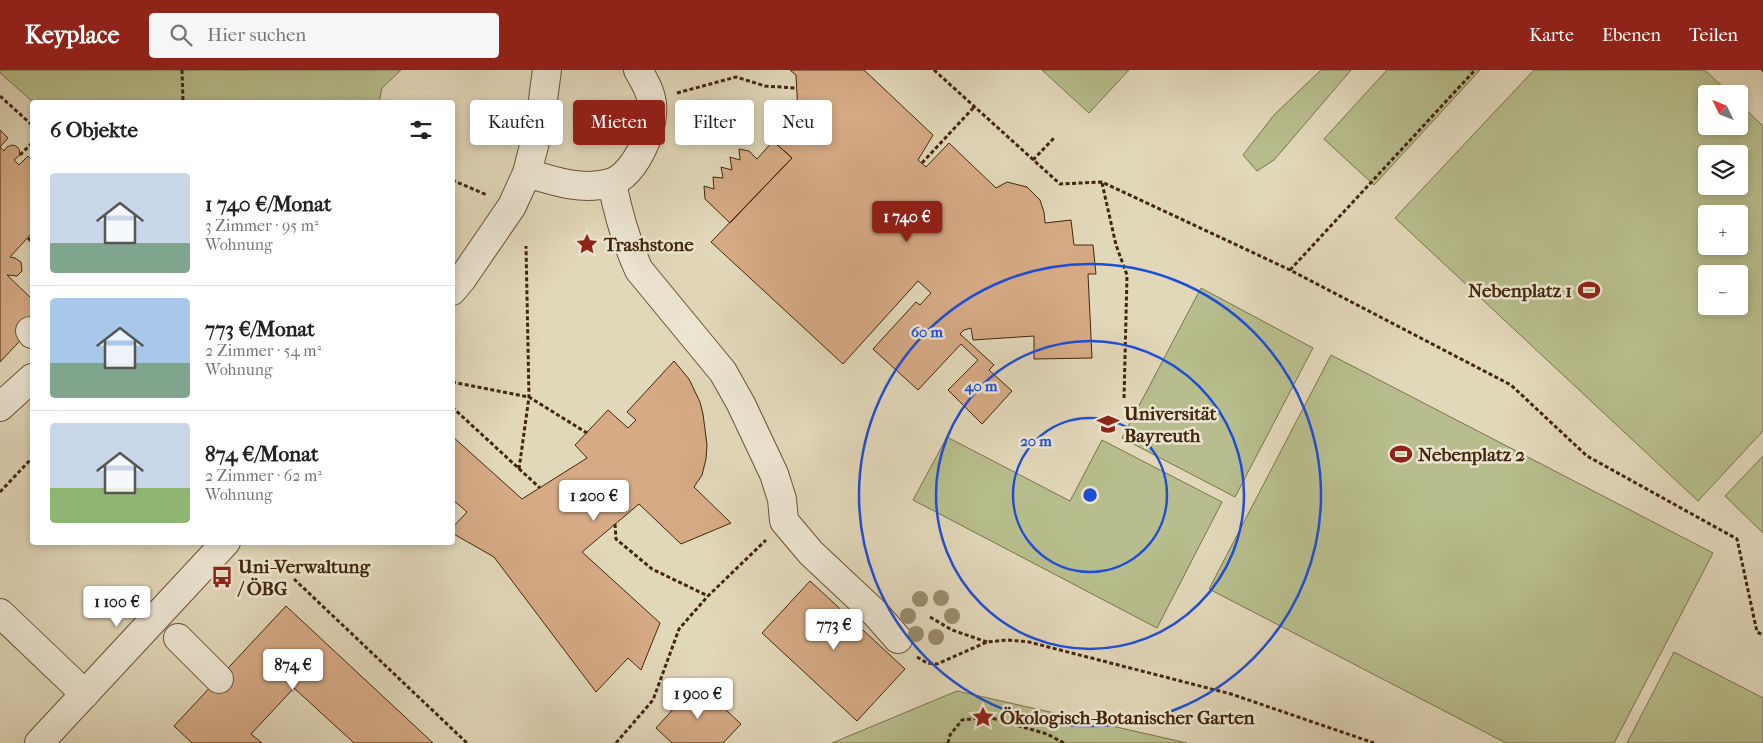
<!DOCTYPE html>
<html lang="de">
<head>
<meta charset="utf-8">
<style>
  body { margin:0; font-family:"IM FELL French Canon",serif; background:#f6f6f6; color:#222; height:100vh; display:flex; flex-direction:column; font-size:19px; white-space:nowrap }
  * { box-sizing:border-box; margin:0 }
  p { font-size:16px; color:#767676 }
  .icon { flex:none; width:28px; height:28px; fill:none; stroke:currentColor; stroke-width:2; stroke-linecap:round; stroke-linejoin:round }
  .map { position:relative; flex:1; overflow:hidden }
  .side { position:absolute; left:30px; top:30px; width:425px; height:445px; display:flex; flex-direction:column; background:#fff; border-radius:5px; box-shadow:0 2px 8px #0003 }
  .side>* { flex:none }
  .banner { position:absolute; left:470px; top:30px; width:475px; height:45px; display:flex; gap:10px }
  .needle { width:32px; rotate:313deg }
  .tools { position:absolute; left:1698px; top:15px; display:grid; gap:10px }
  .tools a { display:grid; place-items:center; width:50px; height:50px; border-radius:5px; background:#fff; box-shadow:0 2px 8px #0003; font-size:25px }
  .price { position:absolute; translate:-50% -42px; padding:0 11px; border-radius:5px; background:#fff; color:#222; font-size:16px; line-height:32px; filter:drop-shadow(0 1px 2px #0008) }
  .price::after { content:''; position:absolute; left:50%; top:30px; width:15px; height:11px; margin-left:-8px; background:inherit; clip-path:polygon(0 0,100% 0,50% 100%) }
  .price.selected { background:#8f2418; color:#fff }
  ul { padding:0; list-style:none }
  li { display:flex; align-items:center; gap:15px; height:125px; padding:0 20px }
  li+li { border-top:1px solid #e0e0e0 }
  li span { display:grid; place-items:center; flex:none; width:140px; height:100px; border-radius:5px; color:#555 }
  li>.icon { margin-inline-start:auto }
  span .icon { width:60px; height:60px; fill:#fffc; stroke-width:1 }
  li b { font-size:21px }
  h2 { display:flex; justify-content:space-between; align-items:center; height:60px; padding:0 20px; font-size:21px }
  .tag { padding:0 18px; border-radius:5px; background:#fff; box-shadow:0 2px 8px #0003; font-size:18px; line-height:45px }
  .tag.selected { background:#8f2418; color:#fff }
  header { display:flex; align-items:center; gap:30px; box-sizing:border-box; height:70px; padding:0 25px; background:#8f2418; color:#fff }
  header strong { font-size:24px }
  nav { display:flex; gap:28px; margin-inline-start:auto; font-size:18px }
  .search { width:350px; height:45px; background:#f6f6f6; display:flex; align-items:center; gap:12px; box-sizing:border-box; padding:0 18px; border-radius:5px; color:#767676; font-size:19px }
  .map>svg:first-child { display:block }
  .green { fill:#b7bd8c; stroke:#7d724c; fill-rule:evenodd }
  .building { fill:#d5aa85; stroke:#43270b }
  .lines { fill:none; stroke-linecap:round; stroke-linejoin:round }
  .minor-casing { stroke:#6a5336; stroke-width:30 }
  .path { stroke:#43270b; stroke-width:3; stroke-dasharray:4 2.5; stroke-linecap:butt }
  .minor { stroke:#ece5d2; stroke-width:28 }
  .tree { fill:#9a8b6b }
  .ring { fill:none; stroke:#1d4ed8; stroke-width:2.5 }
  .labels { text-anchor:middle; stroke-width:5; stroke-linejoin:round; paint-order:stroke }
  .poi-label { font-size:19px; font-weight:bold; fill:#43270b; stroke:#ece5d2; text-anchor:start }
  .centre { fill:#1d4ed8; stroke:#ece5d2; stroke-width:2.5 }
  .ring-label { font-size:15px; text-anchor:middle; font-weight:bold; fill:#1d4ed8; stroke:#ece5d2; stroke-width:5; stroke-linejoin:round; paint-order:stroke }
</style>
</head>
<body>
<header>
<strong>Keyplace</strong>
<div class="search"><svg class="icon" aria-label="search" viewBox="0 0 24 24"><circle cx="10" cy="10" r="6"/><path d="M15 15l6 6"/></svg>Hier suchen</div>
<nav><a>Karte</a><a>Ebenen</a><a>Teilen</a></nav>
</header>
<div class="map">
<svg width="1763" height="673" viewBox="0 0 1763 673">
  <rect width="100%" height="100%" fill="#e1d7b9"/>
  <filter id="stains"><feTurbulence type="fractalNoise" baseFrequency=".004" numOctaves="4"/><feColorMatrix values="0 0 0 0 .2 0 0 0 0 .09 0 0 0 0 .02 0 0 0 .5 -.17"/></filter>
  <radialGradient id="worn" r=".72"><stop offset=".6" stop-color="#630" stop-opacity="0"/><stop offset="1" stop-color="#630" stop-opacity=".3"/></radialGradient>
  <path class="green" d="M0 0H401L382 18 379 32H33L0 3Z
    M1042 0H1129L1089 43Z
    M1321 0H1351L1274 90 1257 101 1243 85 1274 45Z
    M1387 0H1480L1374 115 1324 69Z
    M1534 0H1705L1730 24H1706V56H1739V33L1763 56V361L1698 431 1395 148ZM1706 84H1739V116H1706ZM1706 144H1739V176H1706ZM1706 204H1739V236H1706Z
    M1201 218 1313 278 1235 427 1122 368Z
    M1331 285 1713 483 1614 673H1506L1209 519Z
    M947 367 1070 431 1102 370 1222 432 1157 558 913 430Z
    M1763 386V463L1725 426Z
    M1674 582 1763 628V673H1627Z
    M957 621 1187 673H832Z"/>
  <path class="building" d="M790 0H864L933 65 918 90 926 97 949 73 996 118 1007 112 1027 117 1040 130 1044 142 1045 153 1071 150 1074 175H1093L1096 204H1088L1092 288 1034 289V266L973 270 971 258 964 260 960 264 994 295 989 300 1012 321 982 354 948 320 978 290 961 274 918 320 873 279 916 232 920 235 931 223 918 211 843 294 711 172 792 88 773 71 779 64 799 63 796 5Z
    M0 60 8 68 0 77Z
    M773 71 792 88 730 153 705 129 704 116 714 119 713 107 723 108 721 97 732 100 730 87 740 90 739 79 749 81 757 89Z
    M12 75 16 76 19 79 20 85 14 90 19 95 28 86 32 90V163L10 187 15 188 21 192 22 201 17 206 7 205 32 229V258L0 292V77L4 81 7 77Z
    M674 291 689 309 700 332 703 344 707 375 706 389 702 405 694 417 731 453 681 474 639 434 582 482 660 553 641 600 628 588 596 622 494 487 452 463V458L467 442 452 429V366L522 429 587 388 575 375 608 340 628 358 636 350 627 342Z
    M810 511 905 599 857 651 762 563Z
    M286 536 433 673H354L294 618 251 664 262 673H192L174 656Z
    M697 613 741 654 723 673H672L656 658Z"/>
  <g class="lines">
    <g class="minor-casing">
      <path id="minor" d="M527 103C553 111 582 121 610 113 636 106 658 53 651 28 649 18 643 9 638 0
        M612 113C618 143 626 172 639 200L723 302 741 334 774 404 782 429 784 451 811 483 876 544 898 569
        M452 221 462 209 512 136 527 103 540 52 547 0
        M30 261 32 264
        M0 337 32 308
        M0 543 85 624
        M178 568 219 609
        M39 673 226 472"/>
    </g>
    <path class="path" d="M182 0 183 32
      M934 0 1060 114 1102 112 1290 200 1511 315 1587 386 1737 469 1757 562 1763 565
      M1762 0 1763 1
      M677 23 736 7 765 16 796 18
      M0 26 32 55
      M20 85 32 73
      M1033 90 1054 68
      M922 93 974 37
      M452 110 487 125
      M1102 113 1116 175 1127 205 1124 329
      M28 168 32 172
      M1290 200 1475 0
      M452 312 529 327 587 363
      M452 337 540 418
      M519 399 529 327 526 176
      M0 422 32 388
      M615 454 616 469 652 499 708 526
      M294 509 467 673
      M930 547 952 560 987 572
      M917 587 927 593 937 594 987 572 1008 570 1029 572 1231 624 1374 673
      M616 673 653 630 679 559 708 526 766 470
      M948 673 950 665 962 650 988 647 1047 664 1064 673"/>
    <use href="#minor" class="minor"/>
  </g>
  <g class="tree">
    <circle cx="941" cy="528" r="8"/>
    <circle cx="920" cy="529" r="8"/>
    <circle cx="908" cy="546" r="8"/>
    <circle cx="952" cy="546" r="8"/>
    <circle cx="916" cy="564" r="8"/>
    <circle cx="936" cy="567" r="8"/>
  </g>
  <g class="ring">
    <circle cx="1090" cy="425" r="77"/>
    <circle cx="1090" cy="425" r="154"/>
    <circle cx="1090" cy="425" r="231"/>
  </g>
  <defs>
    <g id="sight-bare" transform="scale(1.725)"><path d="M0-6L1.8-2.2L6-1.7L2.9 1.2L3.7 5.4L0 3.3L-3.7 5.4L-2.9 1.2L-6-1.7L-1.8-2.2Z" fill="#8f2418" stroke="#ece5d2" stroke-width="2.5" paint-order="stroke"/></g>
    <g id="stadium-bare" transform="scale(1.725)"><path d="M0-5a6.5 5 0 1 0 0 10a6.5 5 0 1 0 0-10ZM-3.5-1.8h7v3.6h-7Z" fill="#8f2418" stroke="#ece5d2" stroke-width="2.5" paint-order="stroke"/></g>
    <g id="university-bare" transform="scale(1.725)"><path d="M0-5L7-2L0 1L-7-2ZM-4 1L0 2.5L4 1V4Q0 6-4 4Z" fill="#8f2418" stroke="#ece5d2" stroke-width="2.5" paint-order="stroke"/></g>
    <g id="bus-bare" transform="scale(1.725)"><path d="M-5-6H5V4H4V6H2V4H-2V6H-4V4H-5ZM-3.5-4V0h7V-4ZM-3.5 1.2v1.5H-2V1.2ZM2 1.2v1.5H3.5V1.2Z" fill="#8f2418" stroke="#ece5d2" stroke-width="2.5" paint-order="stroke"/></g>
  </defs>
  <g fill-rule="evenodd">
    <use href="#sight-bare" x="587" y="174"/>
    <use href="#stadium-bare" x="1589" y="220"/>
    <use href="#university-bare" x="1108" y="354"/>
    <use href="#stadium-bare" x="1401" y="384"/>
    <use href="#bus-bare" x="222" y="507"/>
    <use href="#sight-bare" x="983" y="647"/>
  </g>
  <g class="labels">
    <g class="poi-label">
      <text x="604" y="181">Trashstone</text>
      <text x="1572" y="227" text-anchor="end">Nebenplatz 1</text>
      <text x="1124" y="350">Universität<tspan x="1124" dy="22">Bayreuth</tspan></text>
      <text x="1418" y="391">Nebenplatz 2</text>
      <text x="238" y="503">Uni-Verwaltung<tspan x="238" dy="22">/ ÖBG</tspan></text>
      <text x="1000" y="654">Ökologisch-Botanischer Garten</text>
    </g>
  </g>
  <circle cx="1090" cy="425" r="8" class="centre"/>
  <g class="ring-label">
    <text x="927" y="267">60 m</text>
    <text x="981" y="321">40 m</text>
    <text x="1036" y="376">20 m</text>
  </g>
  <rect width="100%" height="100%" filter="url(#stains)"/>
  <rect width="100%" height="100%" fill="url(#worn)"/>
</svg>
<div class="tools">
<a><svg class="needle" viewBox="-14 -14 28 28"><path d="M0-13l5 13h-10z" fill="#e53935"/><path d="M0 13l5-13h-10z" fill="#767676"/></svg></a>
<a><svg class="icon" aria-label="layers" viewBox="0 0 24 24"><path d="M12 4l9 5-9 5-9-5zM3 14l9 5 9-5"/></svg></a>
<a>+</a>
<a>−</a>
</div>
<b class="price selected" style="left:907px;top:173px">1 740 €</b>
<b class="price" style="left:594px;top:452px">1 200 €</b>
<b class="price" style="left:117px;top:558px">1 100 €</b>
<b class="price" style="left:834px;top:581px">773 €</b>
<b class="price" style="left:293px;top:621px">874 €</b>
<b class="price" style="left:698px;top:650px">1 900 €</b>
<div class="banner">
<a class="tag">Kaufen</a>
<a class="tag selected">Mieten</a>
<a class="tag">Filter</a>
<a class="tag">Neu</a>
</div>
<section class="side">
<h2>6 Objekte<svg class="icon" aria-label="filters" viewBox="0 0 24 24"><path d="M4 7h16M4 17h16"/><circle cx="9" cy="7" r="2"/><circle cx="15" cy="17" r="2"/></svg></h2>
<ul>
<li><span style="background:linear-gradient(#c9d6e8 70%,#7fa58c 0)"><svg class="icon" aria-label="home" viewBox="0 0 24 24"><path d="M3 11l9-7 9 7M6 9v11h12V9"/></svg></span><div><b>1 740 €/Monat</b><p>3 Zimmer · 95 m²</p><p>Wohnung</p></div></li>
<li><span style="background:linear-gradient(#a9c7e8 65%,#7fa58c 0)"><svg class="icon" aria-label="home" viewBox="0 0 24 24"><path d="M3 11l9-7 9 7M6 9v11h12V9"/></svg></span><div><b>773 €/Monat</b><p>2 Zimmer · 54 m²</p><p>Wohnung</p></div></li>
<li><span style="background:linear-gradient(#c9d6e8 65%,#8fb573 0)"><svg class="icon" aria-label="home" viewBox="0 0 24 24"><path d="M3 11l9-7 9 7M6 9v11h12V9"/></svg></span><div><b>874 €/Monat</b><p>2 Zimmer · 62 m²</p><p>Wohnung</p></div></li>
</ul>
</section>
</div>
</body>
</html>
